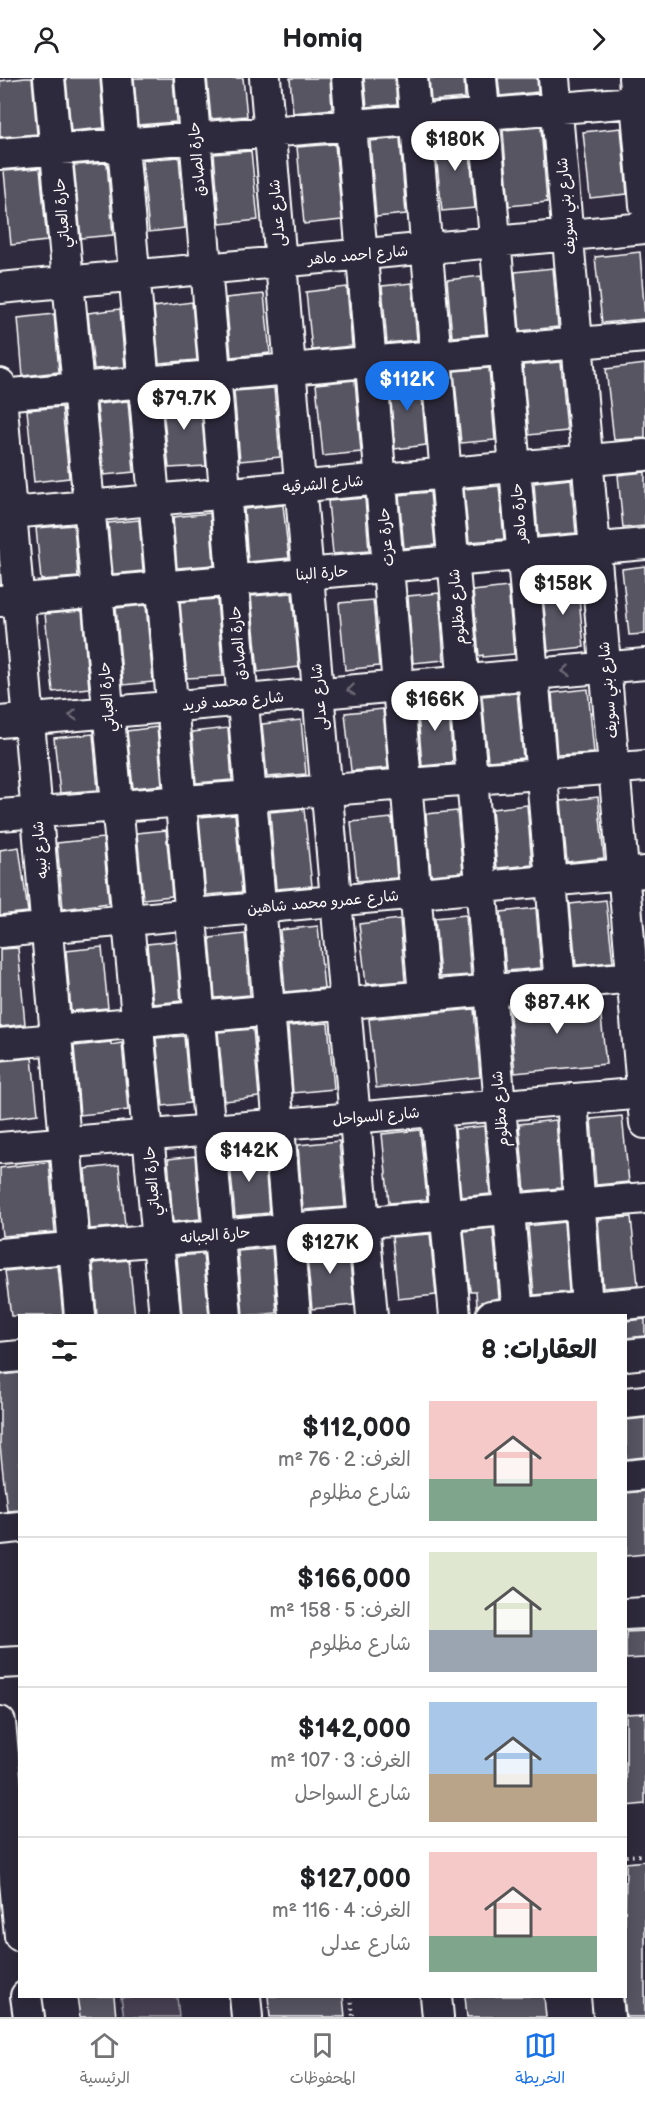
<!DOCTYPE html>
<html lang="ar">
<head>
<meta charset="utf-8">
<style>
  body { margin:0; font-family:"Balsamiq Sans","Playpen Sans Arabic",sans-serif; background:#f2f2f2; color:#202124; direction:rtl; height:100vh; display:flex; flex-direction:column; font-size:22px; white-space:nowrap }
  * { box-sizing:border-box; margin:0 }
  p { font-size:20px; color:#757577 }
  .icon { flex:none; width:33px; height:33px; fill:none; stroke:currentColor; stroke-width:2; stroke-linecap:round; stroke-linejoin:round }
  .map { position:relative; flex:1; overflow:hidden; direction:ltr }
  .panel { position:absolute; left:18px; top:1236px; width:609px; height:684px; display:flex; flex-direction:column; background:#fff; border-radius:0px; box-shadow:0 3px 15px #0003; direction:rtl }
  .panel>* { flex:none }
  .price { position:absolute; translate:-50% -51px; padding:0 14px; border-radius:21px; background:#fff; color:#222; font-size:20px; line-height:39px; filter:drop-shadow(0 2px 3px #0008) }
  .price::after { content:''; position:absolute; left:50%; top:36px; width:18px; height:14px; margin-left:-9px; background:inherit; clip-path:polygon(0 0,100% 0,50% 100%) }
  .price.on { background:#1a73e8; color:#fff }
  ul { padding:0; list-style:none }
  li { display:flex; align-items:center; gap:18px; height:150px; padding:0 30px }
  li+li { border-top:2px solid #e0e0e0 }
  li span { display:grid; place-items:center; flex:none; width:168px; height:120px; border-radius:0px; color:#555 }
  li>.icon { margin-inline-start:auto }
  span .icon { width:72px; height:72px; fill:#fffc; stroke-width:1 }
  li b { font-size:26px }
  h2 { display:flex; justify-content:space-between; align-items:center; height:72px; padding:0 30px; font-size:26px }
  header { display:flex; justify-content:space-between; align-items:center; height:78px; padding:0 30px; background:#fff; font-size:27px; font-weight:700 }
  .tab-bar { display:flex; justify-content:space-around; align-items:center; height:84px; border-top:2px solid #e0e0e0; background:#fff; font-size:16px; color:#757577 }
  .tab-bar a { display:grid; justify-items:center; gap:3px }
  .tab-bar .on { color:#1a73e8 }
  .map>svg:first-child { display:block }
  .pitch { fill:#464152; stroke:#a2a0a8; stroke-width:1.5 }
  .building { fill:#595564; stroke:#fff; stroke-width:1.5 }
  .lines { fill:none; stroke-linecap:round; stroke-linejoin:round }
  .minor-casing { stroke:#fff; stroke-width:34 }
  .path { stroke:#fff; stroke-width:4; stroke-dasharray:1.5 4.5; stroke-linecap:butt }
  .minor { stroke:#2f2a3d; stroke-width:30 }
  .oneway { stroke:#6d6a77 }
  .labels { text-anchor:middle; stroke-width:4.5; stroke-linejoin:round; paint-order:stroke }
  .street-label { font-size:15px; fill:#fff; stroke:#2f2a3d }
</style>
</head>
<body>
<header><svg class="icon" aria-label="forward" viewBox="0 0 24 24"><path d="M9 5l7 7-7 7"/></svg>Homiq<svg class="icon" aria-label="person" viewBox="0 0 24 24"><circle cx="12" cy="8" r="4"/><path d="M4 21q1-7 8-7t8 7"/></svg></header>
<div class="map">
<svg width="645" height="1939" viewBox="0 0 645 1939">
  <rect width="100%" height="100%" fill="#2f2a3d"/>
  <filter id="ink" filterUnits="userSpaceOnUse"><feTurbulence type="fractalNoise" baseFrequency=".0167" numOctaves="2"/><feDisplacementMap in="SourceGraphic" scale="12" xChannelSelector="R" yChannelSelector="G"/><feConvolveMatrix kernelMatrix="1 2 1 2 8 2 1 2 1" color-interpolation-filters="sRGB"/></filter>
  <g filter="url(#ink)">
    <path class="pitch" d="M121 1919H177L179 1939H124Z"/>
    <path class="building" d="M25 0H32L37 56 0 59V3Z
      M66 0H100L104 50 71 53Z
      M134 0H173L176 44 138 47Z
      M207 0H243L247 38 211 41Z
      M290 0H330L332 31 293 35Z
      M364 0H395L397 26 367 29Z
      M429 0H464L465 20 431 23Z
      M498 0H537L538 14 500 18Z
      M541 49 547 124 509 128 503 52Z
      M621 50 627 116 590 120 583 54Z
      M468 55 475 130 442 133 434 58Z
      M400 60 406 136 376 139 370 63Z
      M335 66 342 142 304 146 297 69Z
      M251 73 258 142 220 146 214 76Z
      M179 79 185 150 149 154 142 82Z
      M107 85 113 157 81 160 74 87Z
      M40 90 47 163 11 167 4 93Z
      M640 174 645 241 602 245 595 179Z
      M553 190 558 249 520 253 515 194Z
      M481 198 486 256 452 259 447 202Z
      M412 205 417 262 387 265 382 208Z
      M347 209 352 268 312 272 306 214Z
      M264 216 270 275 231 279 226 220Z
      M192 224 197 282 159 285 154 229Z
      M120 231 125 289 94 291 88 235Z
      M54 236 59 294 23 298 18 240Z
      M561 284 567 353 529 357 523 287Z
      M645 286V360L614 362 606 291Z
      M489 290 495 362 461 365 454 293Z
      M420 297 426 367 395 371 389 299Z
      M355 302 361 374 323 378 316 306Z
      M274 310 280 379 240 383 234 313Z
      M200 316 206 388 169 390 162 320Z
      M128 323 134 394 104 397 97 326Z
      M62 329 69 400 34 404 27 332Z
      M645 394V448L623 450 618 397Z
      M571 401 576 455 538 458 534 405Z
      M499 408 504 461 469 464 464 411Z
      M430 414 435 467 404 470 399 417Z
      M365 420 369 473 333 476 328 423Z
      M283 427 289 480 248 484 244 431Z
      M210 435 214 487 177 490 173 439Z
      M139 442 143 493 113 496 108 445Z
      M74 447 78 499 41 502 36 450Z
      M645 488V556L629 557 622 491Z
      M577 502 584 569 548 573 542 506Z
      M508 509 514 576 483 579V577L479 578 473 513Z
      M292 515 299 589 258 594 251 518Z
      M439 515 444 582 413 585 408 518Z
      M217 521 223 598 187 600 180 524Z
      M373 522 379 588 345 592 339 525Z
      M146 527 153 604 123 607 116 530Z
      M82 533 89 610 53 614 45 536Z
      M588 611 594 675 557 677 552 615Z
      M517 615 523 680 488 683 482 618Z
      M448 621 453 685 422 688 417 624Z
      M383 631 388 690 351 693 345 635Z
      M301 642 306 696 267 699 262 646Z
      M157 649 162 707 133 710 127 653Z
      M228 650 232 702 196 705 192 654Z
      M93 656 98 712 60 715 54 660Z
      M598 719 604 780 567 784 561 723Z
      M527 727 532 787 497 790 492 731Z
      M304 731 312 808 276 811 270 734Z
      M457 733 463 794 431 797 426 736Z
      M235 736 242 814 206 817 199 739Z
      M392 740 397 800 357 803 351 744Z
      M166 752 172 818 143 821 137 755Z
      M103 760 109 825 63 831 57 765Z
      M19 769 28 834 0 837V772Z
      M606 822 613 884 576 887 570 826Z
      M536 830 541 890 506 893 501 834Z
      M466 837 471 897 440 899 435 840Z
      M400 841 405 903 366 906 359 846Z
      M318 848 324 910 285 914 280 852Z
      M245 856 250 917 215 920 210 860Z
      M176 863 181 923 153 926 147 866Z
      M102 869 108 930 71 933 66 873Z
      M18 870 25 946 0 949V871Z
      M599 920 606 986 515 995 509 928Z
      M474 931 480 999 376 1010 369 941Z
      M328 945 334 1011 293 1015 288 948Z
      M253 951 259 1019 225 1023 218 954Z
      M184 958 190 1025 163 1028 156 960Z
      M111 964V967L122 965 128 1032 80 1037 74 968Z
      M32 980 38 1036 0 1041V983Z
      M622 1038 629 1104 596 1107 591 1041Z
      M556 1042 561 1110 525 1113 519 1046Z
      M484 1048 490 1116 461 1119 455 1051Z
      M420 1052 427 1122 389 1125 382 1056Z
      M339 1063 345 1129 303 1132 298 1067Z
      M264 1072 269 1135 235 1138 229 1075Z
      M195 1078 200 1141 173 1144 168 1081Z
      M49 1084 55 1154 2 1158 0 1137V1090Z
      M119 1087 125 1148 90 1151 85 1091Z
      M631 1139 638 1207 603 1210 598 1141Z
      M564 1144 569 1214 534 1217 528 1148Z
      M493 1150 499 1220 482 1224 477 1228 476 1213H470L464 1153Z
      M430 1156 436 1217 398 1221 392 1159Z
      M348 1163 354 1227 312 1231 306 1167Z
      M272 1170 277 1235 243 1238 238 1173Z
      M203 1176 209 1238H182L177 1178Z
      M129 1182 135 1238H97L93 1185Z
      M58 1188 63 1238H11L5 1193Z
      M645 1241V1258L626 1260V1243Z
      M20 1295V1432L7 1433 0 1368V1297Z
      M645 1340V1379L626 1381V1342Z
      M645 1413V1476L626 1478V1415Z
      M645 1553V1580L626 1581V1554Z
      M645 1635V1726L626 1728V1636Z
      M645 1783V1939H626L624 1918 626 1785Z
      M77 1918H114L116 1939H80Z
      M268 1918H343L345 1939H270Z
      M465 1918H544L546 1939H467Z"/>
    <g class="lines">
      <g class="minor-casing">
        <path id="minor" d="M49 0 165 1238
          M117 0 226 1238
          M190 0 295 1238
          M265 0 372 1238
          M347 0 424 918
          M412 0 518 1238
          M481 0 560 906
          M554 0 645 1045
          M634 0 645 127
          M0 76 645 23
          M0 210 645 150
          M0 306 80 1238
          M1 317 645 259
          M0 436 645 377
          M0 523 645 466
          M0 644 645 586
          M0 737 645 688
          M0 854 645 794
          M55 952 645 898
          M0 966 56 961
          M572 1021 587 1229
          M436 1033 455 1238
          M0 1070 645 1015
          M0 1176 645 1120
          M491 1238 645 1224
          M626 1277 645 1275
          M0 1280 20 1278
          M626 1325 645 1323
          M626 1398 645 1396
          M0 1451 20 1449
          M626 1536 645 1535
          M0 1585 20 1584
          M0 1644 20 1858
          M26 1918 29 1939
          M245 1918 247 1939
          M436 1918 438 1939
          M607 1918 609 1939"/>
      </g>
      <path class="path" d="M626 1778 645 1777
        M351 1918 353 1939"/>
      <use href="#minor" class="minor"/>
    </g>
    <defs><path id="oneway-chevron" d="M-2-3.5L2.5 0L-2 3.5" fill="none" stroke-width="1.6" stroke-linecap="round" stroke-linejoin="round" transform="scale(1.5)"/></defs>
    <g class="oneway">
      <use href="#oneway-chevron" transform="translate(566 593) rotate(175)"/>
      <use href="#oneway-chevron" transform="translate(351 612) rotate(175)"/>
      <use href="#oneway-chevron" transform="translate(73 637) rotate(175)"/>
    </g>
  </g>
  <g class="labels">
    <g class="street-label">
      <text transform="translate(197 81) rotate(-95)" y="5">حارة الصادق</text>
      <text transform="translate(566 128) rotate(-95)" y="5">شارع بني سويف</text>
      <text transform="translate(62 135) rotate(-95)" y="5">حارة العباتي</text>
      <text transform="translate(277 135) rotate(-95)" y="5">شارع عدلى</text>
      <text transform="translate(358 177) rotate(-5)" y="5">شارع احمد ماهر</text>
      <text transform="translate(323 406) rotate(-5)" y="5">شارع الشرقيه</text>
      <text transform="translate(519 435) rotate(-95)" y="5">حارة ماهر</text>
      <text transform="translate(386 459) rotate(-95)" y="5">حارة عزت</text>
      <text transform="translate(322 495) rotate(-5)" y="5">حارة البنا</text>
      <text transform="translate(457 529) rotate(-95)" y="5">شارع مظلوم</text>
      <text transform="translate(238 565) rotate(-95)" y="5">حارة الصادق</text>
      <text transform="translate(608 612) rotate(-95)" y="5">شارع بني سويف</text>
      <text transform="translate(107 619) rotate(-95)" y="5">حارة العباتي</text>
      <text transform="translate(319 619) rotate(-95)" y="5">شارع عدلى</text>
      <text transform="translate(233 623) rotate(-5)" y="5">شارع محمد فريد</text>
      <text transform="translate(40 772) rotate(-95)" y="5">شارع نبيه</text>
      <text transform="translate(323 824) rotate(-5)" y="5">شارع عمرو محمد شاهين</text>
      <text transform="translate(500 1031) rotate(-95)" y="5">شارع مظلوم</text>
      <text transform="translate(376 1038) rotate(-5)" y="5">شارع السواحل</text>
      <text transform="translate(152 1103) rotate(-95)" y="5">حارة العباتي</text>
      <text transform="translate(215 1157) rotate(-5)" y="5">حارة الجبانه</text>
    </g>
  </g>
</svg>
<b class="price" style="left:455px;top:94px">$180K</b>
<b class="price on" style="left:407px;top:334px">$112K</b>
<b class="price" style="left:184px;top:353px">$79.7K</b>
<b class="price" style="left:563px;top:538px">$158K</b>
<b class="price" style="left:435px;top:654px">$166K</b>
<b class="price" style="left:557px;top:957px">$87.4K</b>
<b class="price" style="left:249px;top:1105px">$142K</b>
<b class="price" style="left:330px;top:1197px">$127K</b>
<section class="panel">
<h2>العقارات: 8<svg class="icon" aria-label="filters" viewBox="0 0 24 24"><path d="M4 7h16M4 17h16"/><circle cx="9" cy="7" r="2"/><circle cx="15" cy="17" r="2"/></svg></h2>
<ul>
<li><span style="background:linear-gradient(#f6c9c9 65%,#7fa58c 0)"><svg class="icon" aria-label="home" viewBox="0 0 24 24"><path d="M3 11l9-7 9 7M6 9v11h12V9"/></svg></span><div><b>$112,000</b><p>الغرف: 2 · 76 m²</p><p>شارع مظلوم</p></div></li>
<li><span style="background:linear-gradient(#dfe7d0 65%,#9aa5b1 0)"><svg class="icon" aria-label="home" viewBox="0 0 24 24"><path d="M3 11l9-7 9 7M6 9v11h12V9"/></svg></span><div><b>$166,000</b><p>الغرف: 5 · 158 m²</p><p>شارع مظلوم</p></div></li>
<li><span style="background:linear-gradient(#a9c7e8 60%,#b9a48a 0)"><svg class="icon" aria-label="home" viewBox="0 0 24 24"><path d="M3 11l9-7 9 7M6 9v11h12V9"/></svg></span><div><b>$142,000</b><p>الغرف: 3 · 107 m²</p><p>شارع السواحل</p></div></li>
<li><span style="background:linear-gradient(#f6c9c9 70%,#7fa58c 0)"><svg class="icon" aria-label="home" viewBox="0 0 24 24"><path d="M3 11l9-7 9 7M6 9v11h12V9"/></svg></span><div><b>$127,000</b><p>الغرف: 4 · 116 m²</p><p>شارع عدلى</p></div></li>
</ul>
</section>
</div>
<nav class="tab-bar">
<a class="on"><svg class="icon" aria-label="map" viewBox="0 0 24 24"><path d="M3 6l6-2 6 2 6-2v14l-6 2-6-2-6 2zM9 4v14M15 6v14"/></svg>الخريطة</a>
<a><svg class="icon" aria-label="saved" viewBox="0 0 24 24"><path d="M7 4h10v16l-5-4-5 4z"/></svg>المحفوظات</a>
<a><svg class="icon" aria-label="home" viewBox="0 0 24 24"><path d="M3 11l9-7 9 7M6 9v11h12V9"/></svg>الرئيسية</a>
</nav>
</body>
</html>
